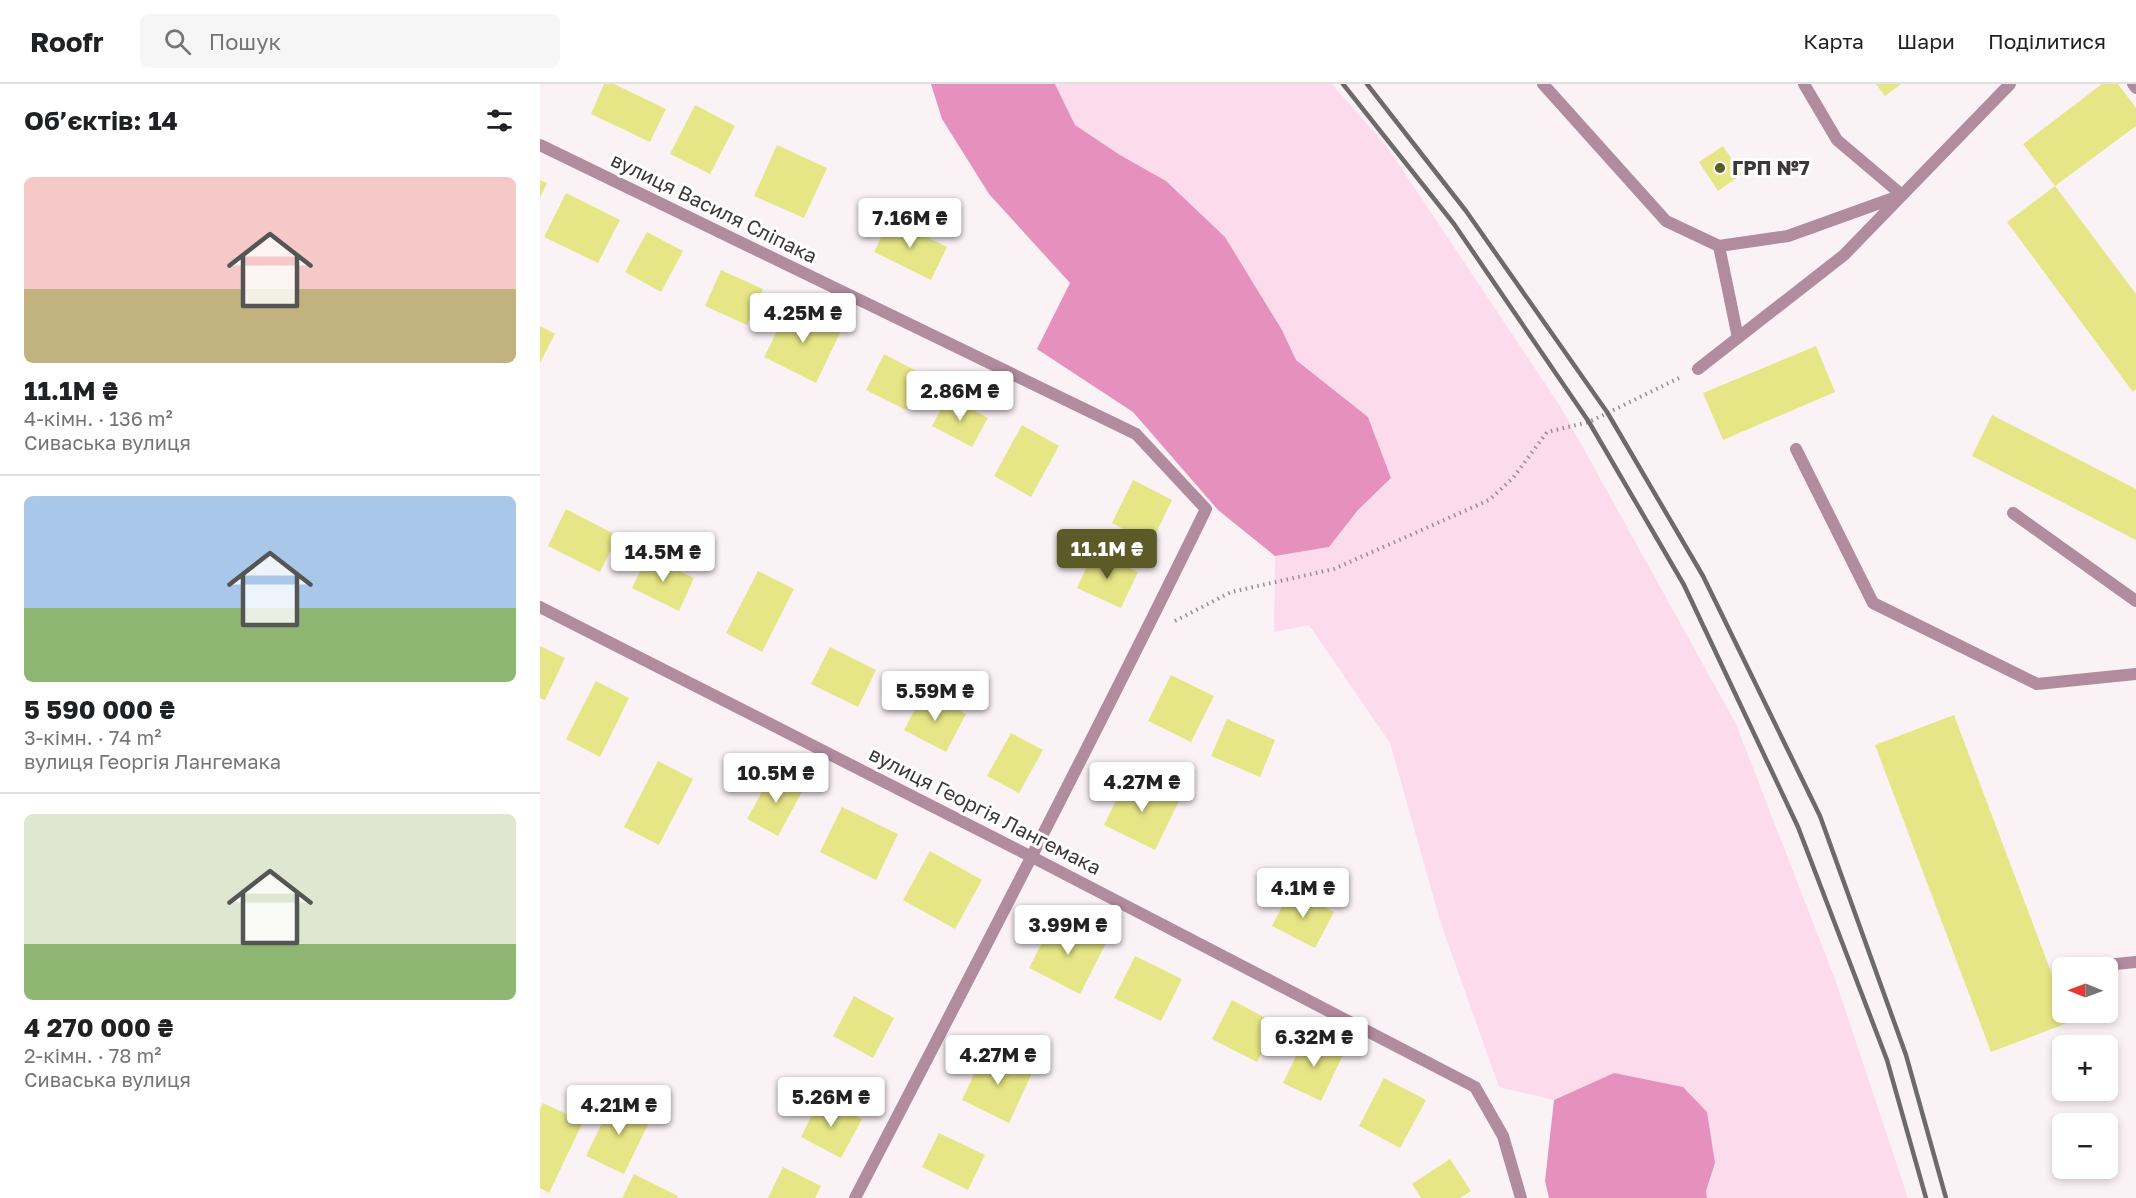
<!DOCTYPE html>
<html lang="uk">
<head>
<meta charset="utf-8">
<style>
  body { margin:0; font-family:"Golos Text",sans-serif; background:#f6f6f6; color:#202124; height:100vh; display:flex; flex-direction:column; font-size:22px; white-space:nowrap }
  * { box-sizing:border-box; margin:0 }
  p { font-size:20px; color:#757577 }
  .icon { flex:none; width:33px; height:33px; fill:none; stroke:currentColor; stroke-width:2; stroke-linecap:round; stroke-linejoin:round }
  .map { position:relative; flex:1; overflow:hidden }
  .details { display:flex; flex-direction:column; background:#fff; width:540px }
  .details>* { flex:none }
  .needle { width:39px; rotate:271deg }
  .tools { position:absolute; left:1512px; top:873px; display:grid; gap:12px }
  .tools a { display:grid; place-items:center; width:66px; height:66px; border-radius:9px; background:#fff; box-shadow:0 3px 9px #0003; font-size:30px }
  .price { position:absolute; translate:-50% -51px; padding:0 14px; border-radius:6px; background:#fff; color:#222; font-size:20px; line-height:39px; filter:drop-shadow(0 2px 3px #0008) }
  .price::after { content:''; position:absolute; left:50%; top:36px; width:18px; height:14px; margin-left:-9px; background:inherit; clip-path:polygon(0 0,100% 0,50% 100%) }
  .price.current { background:#5c5b28; color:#fff }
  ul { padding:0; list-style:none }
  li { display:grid; align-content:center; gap:12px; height:318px; padding:0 24px }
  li+li { border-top:2px solid #e0e0e0 }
  li span { display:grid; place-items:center; height:186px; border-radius:9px; color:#555 }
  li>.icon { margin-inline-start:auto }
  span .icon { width:108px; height:108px; fill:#fffc; stroke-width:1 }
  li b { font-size:26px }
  h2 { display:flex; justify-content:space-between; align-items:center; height:72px; padding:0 24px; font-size:26px }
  header { display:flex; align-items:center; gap:36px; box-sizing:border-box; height:84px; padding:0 30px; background:#fff; border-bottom:2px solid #e0e0e0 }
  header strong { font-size:28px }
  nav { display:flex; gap:33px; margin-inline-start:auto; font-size:21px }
  .search { width:420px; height:54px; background:#f6f6f6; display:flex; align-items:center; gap:15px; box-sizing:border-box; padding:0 21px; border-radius:9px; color:#757577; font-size:22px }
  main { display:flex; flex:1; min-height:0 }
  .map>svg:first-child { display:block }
  .green { fill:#fcdcec }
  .forest { fill:#e690be }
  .building { fill:#e7e686 }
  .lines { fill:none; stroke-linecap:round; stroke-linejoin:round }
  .path { stroke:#968f92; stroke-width:4; stroke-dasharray:1.5 4.5; stroke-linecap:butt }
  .service { stroke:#b18b9e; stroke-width:12 }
  .minor { stroke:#b18b9e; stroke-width:12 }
  .rail { stroke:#6e696b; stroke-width:4.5 }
  .poi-dot { fill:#5c5b28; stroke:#fff; stroke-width:2 }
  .labels { text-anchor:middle; stroke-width:6; stroke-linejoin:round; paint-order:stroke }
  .poi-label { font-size:20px; font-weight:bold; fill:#3c383a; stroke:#fff; text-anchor:start }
  .street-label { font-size:20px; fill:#3c383a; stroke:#fff }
</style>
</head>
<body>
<header>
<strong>Roofr</strong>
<div class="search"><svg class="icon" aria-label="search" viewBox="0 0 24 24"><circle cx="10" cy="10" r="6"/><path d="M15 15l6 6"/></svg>Пошук</div>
<nav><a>Карта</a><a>Шари</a><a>Поділитися</a></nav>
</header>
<main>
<section class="details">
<h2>Об’єктів: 14<svg class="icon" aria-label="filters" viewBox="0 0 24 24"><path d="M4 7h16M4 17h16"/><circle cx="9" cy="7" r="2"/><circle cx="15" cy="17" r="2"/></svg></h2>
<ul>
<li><span style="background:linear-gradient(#f6c9c9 60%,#c2b280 0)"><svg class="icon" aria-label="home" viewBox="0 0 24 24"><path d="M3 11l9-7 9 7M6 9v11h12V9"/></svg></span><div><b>11.1M ₴</b><p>4-кімн. · 136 m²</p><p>Сиваська вулиця</p></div></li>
<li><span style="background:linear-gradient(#a9c7e8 60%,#8fb573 0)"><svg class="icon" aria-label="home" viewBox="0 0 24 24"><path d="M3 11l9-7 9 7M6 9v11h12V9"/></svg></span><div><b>5 590 000 ₴</b><p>3-кімн. · 74 m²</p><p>вулиця Георгія Лангемака</p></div></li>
<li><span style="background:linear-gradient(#dfe7d0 70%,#8fb573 0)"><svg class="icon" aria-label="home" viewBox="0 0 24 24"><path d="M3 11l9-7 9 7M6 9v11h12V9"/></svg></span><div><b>4 270 000 ₴</b><p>2-кімн. · 78 m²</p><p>Сиваська вулиця</p></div></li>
</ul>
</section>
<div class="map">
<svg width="1596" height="1114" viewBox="0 0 1596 1114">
  <rect width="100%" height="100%" fill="#fbf2f6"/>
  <path class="green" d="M515 0H792L848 64 1020 322 1196 640 1296 898 1368 1114H1167L1166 1107 1175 1079 1074 989 1014 1016 959 1003 901 840 850 659 769 541 734 548 735 472 789 463 818 426 851 394 828 333 756 276 742 246 685 153 626 97 580 71 535 41Z"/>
  <path class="forest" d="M391 0H515L535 41 580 71 626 97 685 153 742 246 756 276 828 333 851 394 818 426 789 463 735 472 678 426 593 328 497 265 530 199 449 110 402 35Z
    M1074 989 1143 1003 1167 1028 1175 1079 1166 1107 1167 1114H1009L1005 1097 1014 1016Z"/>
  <path class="building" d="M64 0H74L126 25 110 58 51 30Z
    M1336 0H1361L1345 12Z
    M1562 0H1578L1596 24V42L1515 102 1483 60Z
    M155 21 195 42 170 90 130 70Z
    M237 61 287 84 264 134 214 112Z
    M1183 62 1202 90 1178 107 1159 78Z
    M0 96 7 99 0 114Z
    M1515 102 1596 210V305L1593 308 1467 138Z
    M26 109 80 136 58 179 4 153Z
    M350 135 407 163 391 196 334 168Z
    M107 148 143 167 121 208 85 188Z
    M181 186 223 205 207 241 165 222Z
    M250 222 301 247 276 299 224 273Z
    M0 242 15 250 0 279Z
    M1276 262 1295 308 1183 356 1163 309Z
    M344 270 384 291 366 326 326 306Z
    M408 312 448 334 432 363 392 342Z
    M1452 331 1596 405V456L1432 372Z
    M482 341 519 362 491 413 454 392Z
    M593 396 632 416 611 459 572 439Z
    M26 425 78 452 60 488 8 462Z
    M554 467 598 488 581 524 537 504Z
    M107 472 154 494 139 527 92 504Z
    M218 487 254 505 222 568 186 549Z
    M0 562 25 574 5 616 0 614Z
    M290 563 336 586 318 623 271 600Z
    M631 591 674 612 651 658 608 637Z
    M56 597 89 614 60 673 26 655Z
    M384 608 426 630 406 668 364 646Z
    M1414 631 1522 917V928H1527L1530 938 1451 968 1335 661Z
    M687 635 735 656 720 693 671 672Z
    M471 649 503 666 479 709 447 692Z
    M118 677 153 695 119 761 84 743Z
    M233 688 264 704 238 752 207 735Z
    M588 692 639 717 615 766 564 741Z
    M302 723 358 750 336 796 280 768Z
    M390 767 442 796 415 845 363 816Z
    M751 805 794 828 775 864 732 842Z
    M515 833 566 859 540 910 489 884Z
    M595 872 642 895 621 937 574 914Z
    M314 912 354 934 333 974 293 952Z
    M692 916 737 940 717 978 672 955Z
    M766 951 804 969 781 1017 743 999Z
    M446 965 493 987 469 1039 422 1016Z
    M844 994 886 1016 860 1064 819 1042Z
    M281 1013 322 1035 301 1074 261 1053Z
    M74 1014 112 1032 84 1090 46 1072Z
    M3 1019 43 1038 9 1109 0 1104V1025Z
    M399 1049 445 1071 428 1106 382 1083Z
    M910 1075 931 1107 920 1114H881L872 1100Z
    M243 1083 281 1102 275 1114H228Z
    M94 1090 138 1112 137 1114H82Z"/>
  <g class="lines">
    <path class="path" d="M635 537 691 508 794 485 949 416 973 394 1007 348 1049 338 1139 294"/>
    <path class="service" d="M1003 0 1126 137 1179 162 1248 152 1362 111
      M1593 0 1596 4
      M1179 162 1198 254
      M1158 285 1304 171 1470 0
      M1256 365 1333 519 1497 600 1596 590
      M1473 429 1596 517
      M1565 881 1596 878"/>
    <path class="minor" d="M1264 0 1297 56 1362 111
      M0 61 596 350 666 425C553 656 434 885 315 1114
      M0 523 492 773 935 1003 963 1052 981 1114"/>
    <path class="rail" d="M803 0 914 140 1049 338 1144 501 1258 743 1347 976 1386 1114
      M827 0 926 127 1067 328 1163 492 1280 732 1366 971 1406 1114"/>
  </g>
  <circle class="poi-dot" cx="1180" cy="84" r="6"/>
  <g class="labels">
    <g class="poi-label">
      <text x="1192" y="91">ГРП №7</text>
    </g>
    <g class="street-label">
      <text transform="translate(174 124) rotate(26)" y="7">вулиця Василя Сліпака</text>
      <text transform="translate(445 727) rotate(27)" y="7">вулиця Георгія Лангемака</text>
    </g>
  </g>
</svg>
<div class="tools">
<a><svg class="needle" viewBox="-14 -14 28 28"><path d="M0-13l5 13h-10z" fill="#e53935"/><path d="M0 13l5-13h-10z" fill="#757577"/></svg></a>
<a>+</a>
<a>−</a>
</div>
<b class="price" style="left:370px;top:165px">7.16M ₴</b>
<b class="price" style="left:263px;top:260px">4.25M ₴</b>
<b class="price" style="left:420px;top:338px">2.86M ₴</b>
<b class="price current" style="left:567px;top:496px">11.1M ₴</b>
<b class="price" style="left:123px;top:499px">14.5M ₴</b>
<b class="price" style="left:395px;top:638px">5.59M ₴</b>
<b class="price" style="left:236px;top:720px">10.5M ₴</b>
<b class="price" style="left:602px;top:729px">4.27M ₴</b>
<b class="price" style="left:763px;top:835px">4.1M ₴</b>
<b class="price" style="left:528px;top:872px">3.99M ₴</b>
<b class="price" style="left:774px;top:984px">6.32M ₴</b>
<b class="price" style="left:458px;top:1002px">4.27M ₴</b>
<b class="price" style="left:291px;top:1044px">5.26M ₴</b>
<b class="price" style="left:79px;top:1052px">4.21M ₴</b>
</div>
</main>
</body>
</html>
